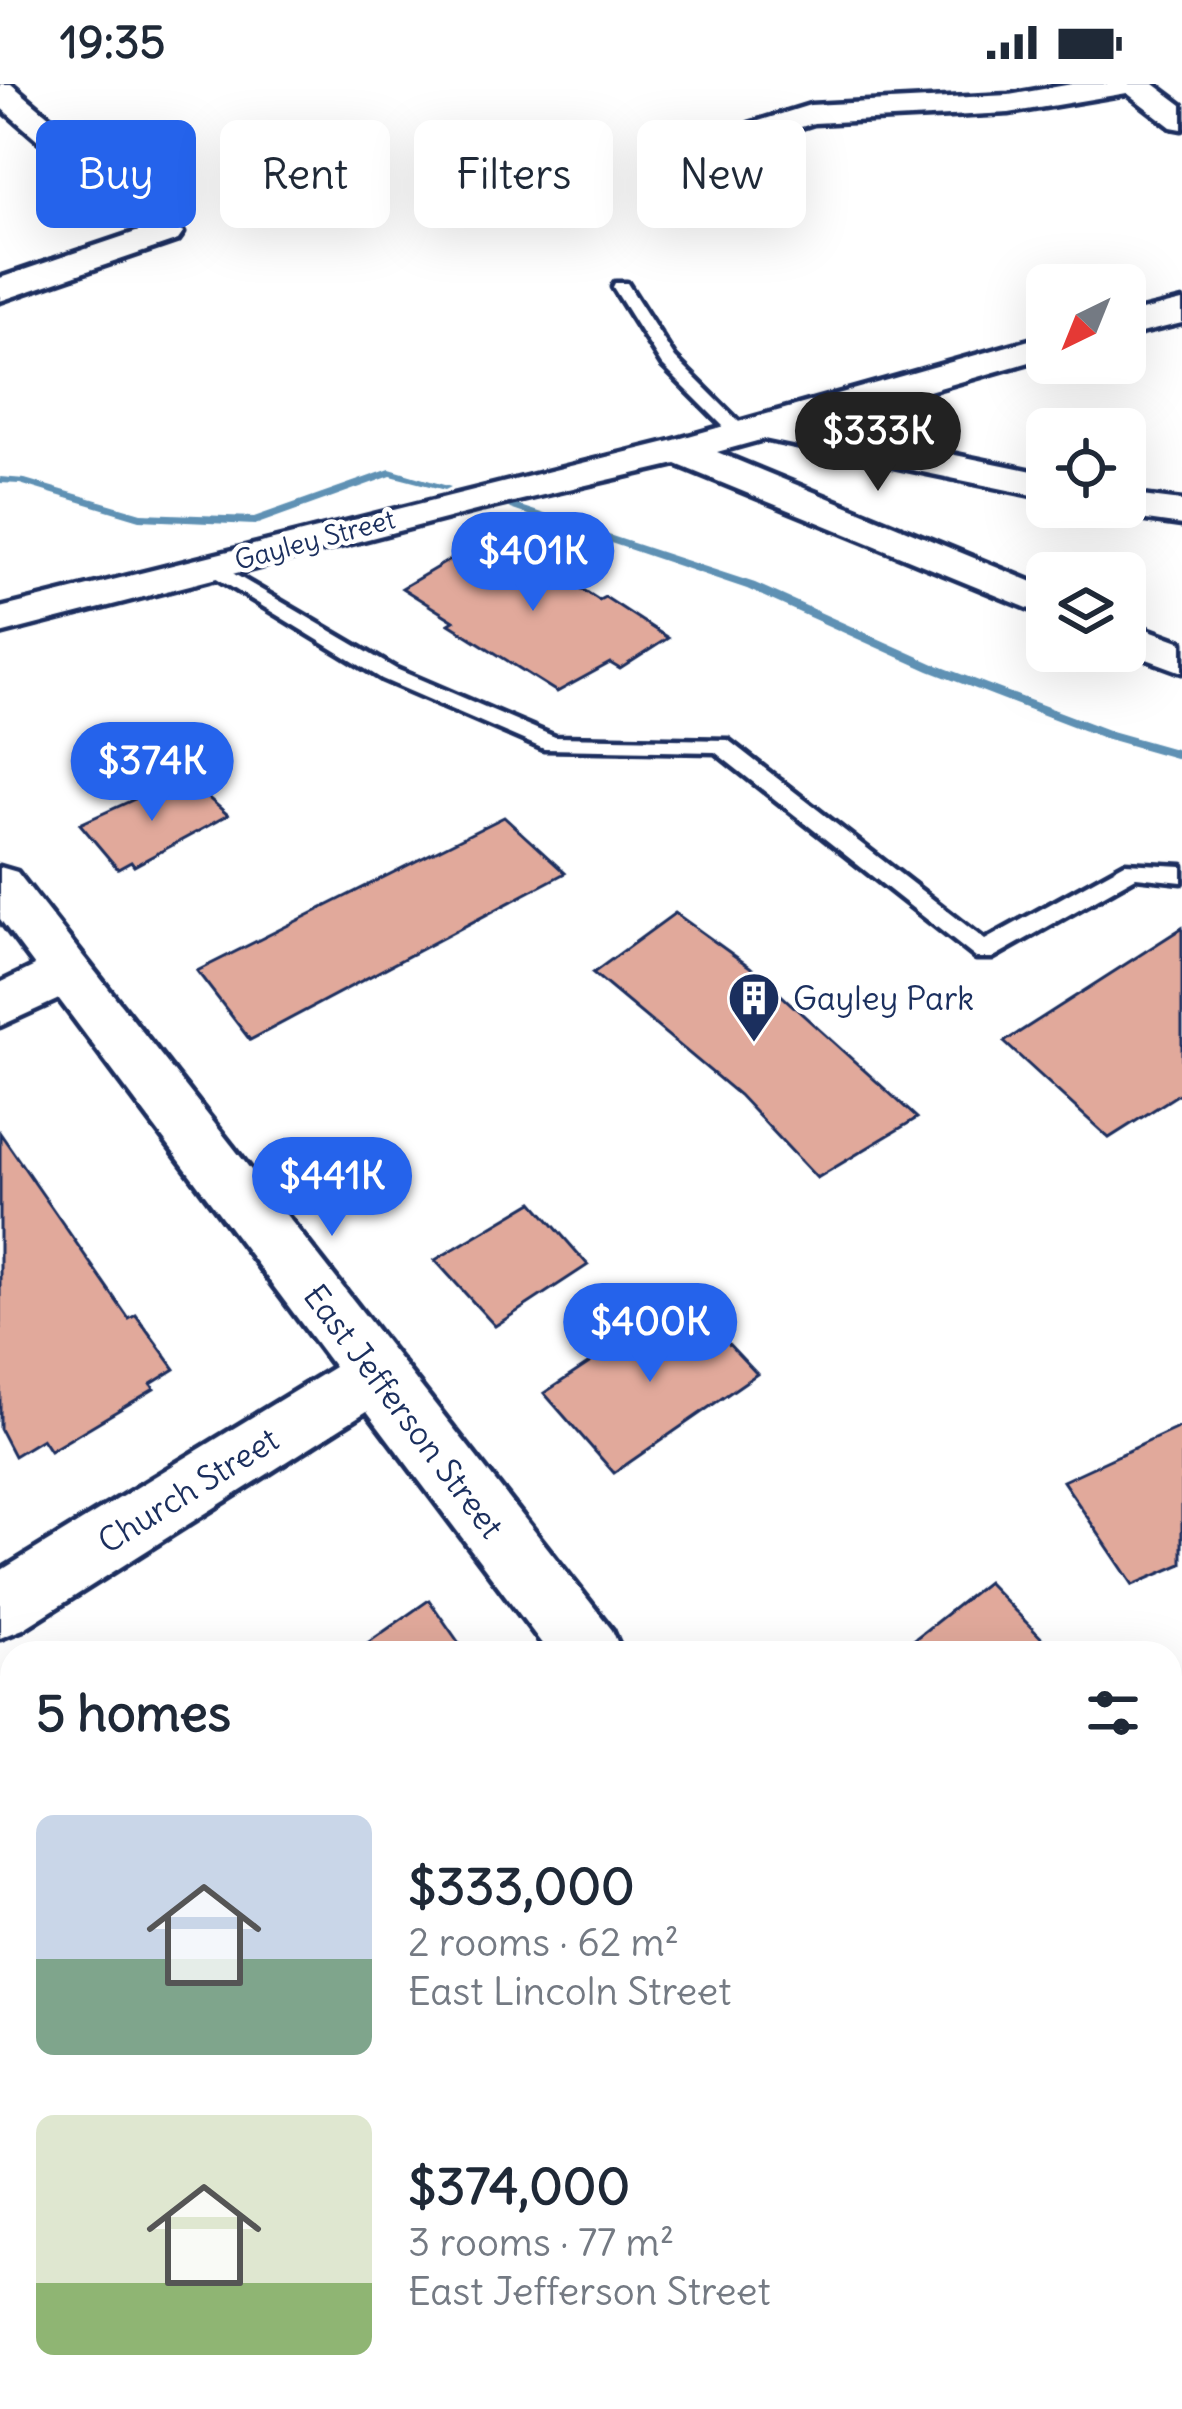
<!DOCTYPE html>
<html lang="en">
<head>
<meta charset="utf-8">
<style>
  body { margin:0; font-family:Delius,sans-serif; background:#f2f2f3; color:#1f2937; height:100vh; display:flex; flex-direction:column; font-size:45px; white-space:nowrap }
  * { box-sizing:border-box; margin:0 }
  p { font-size:39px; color:#747a83 }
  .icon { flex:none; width:66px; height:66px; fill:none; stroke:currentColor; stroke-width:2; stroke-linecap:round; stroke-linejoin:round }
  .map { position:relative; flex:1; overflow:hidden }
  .details { position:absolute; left:0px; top:1557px; width:1182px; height:768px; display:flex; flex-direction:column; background:#fff; border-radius:36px 36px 0 0; box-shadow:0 12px 48px #0002 }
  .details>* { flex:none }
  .top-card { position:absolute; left:36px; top:36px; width:1110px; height:108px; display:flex; gap:24px }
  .needle { width:78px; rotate:223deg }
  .controls { position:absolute; left:1026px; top:180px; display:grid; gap:24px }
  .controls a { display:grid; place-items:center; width:120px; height:120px; border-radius:18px; background:#fff; box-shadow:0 12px 48px #0002; font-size:60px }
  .price { position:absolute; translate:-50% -102px; padding:0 27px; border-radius:42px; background:#2563eb; color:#fff; font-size:39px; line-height:78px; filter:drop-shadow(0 3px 6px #0008) }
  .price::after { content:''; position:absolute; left:50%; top:72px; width:36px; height:27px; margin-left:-18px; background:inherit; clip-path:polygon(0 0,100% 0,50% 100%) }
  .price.current { background:#222; color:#fff }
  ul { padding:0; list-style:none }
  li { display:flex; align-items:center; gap:36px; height:300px; padding:0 36px }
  li span { display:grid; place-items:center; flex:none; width:336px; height:240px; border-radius:18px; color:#555 }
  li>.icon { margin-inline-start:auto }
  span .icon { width:144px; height:144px; fill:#fffc; stroke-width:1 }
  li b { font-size:51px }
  h2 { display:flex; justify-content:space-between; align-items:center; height:144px; padding:0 36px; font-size:51px }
  .pill { padding:0 42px; border-radius:18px; background:#fff; box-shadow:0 12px 48px #0002; font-size:42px; line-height:108px }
  .pill.current { background:#2563eb; color:#fff }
  .status { display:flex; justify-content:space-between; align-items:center; height:84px; padding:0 60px; background:#fff; direction:ltr }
  .status svg { height:33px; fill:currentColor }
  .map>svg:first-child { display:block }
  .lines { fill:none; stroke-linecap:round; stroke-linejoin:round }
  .stream { fill:#5e91b4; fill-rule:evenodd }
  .building { fill:#e1a99b; stroke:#1b2f5e; stroke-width:3 }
  .service-casing { stroke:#1b2f5e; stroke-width:9 }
  .minor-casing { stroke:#1b2f5e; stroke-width:9 }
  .service { fill:#fff; fill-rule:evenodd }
  .minor { fill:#fff; fill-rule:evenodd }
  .labels { text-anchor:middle; stroke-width:9; stroke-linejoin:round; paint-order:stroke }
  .far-street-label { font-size:27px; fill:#1b2f5e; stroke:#fff }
  .poi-label { font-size:33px; fill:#1b2f5e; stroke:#fff; text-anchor:start }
  .street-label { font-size:33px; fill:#1b2f5e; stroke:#fff }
</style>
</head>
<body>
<div class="status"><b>19:35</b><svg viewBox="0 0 49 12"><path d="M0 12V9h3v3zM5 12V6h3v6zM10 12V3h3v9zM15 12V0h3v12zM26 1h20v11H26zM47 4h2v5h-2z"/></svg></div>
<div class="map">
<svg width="1182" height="2325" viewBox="0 0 1182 2325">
  <rect width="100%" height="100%" fill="#fff"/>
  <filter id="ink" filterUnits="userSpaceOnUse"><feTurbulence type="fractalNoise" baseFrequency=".00833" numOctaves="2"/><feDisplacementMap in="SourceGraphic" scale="24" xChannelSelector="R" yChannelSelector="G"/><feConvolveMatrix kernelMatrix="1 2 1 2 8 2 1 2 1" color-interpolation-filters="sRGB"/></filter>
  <g filter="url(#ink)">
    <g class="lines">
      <path class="stream" d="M390 385 451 403 445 406 391 392 255 441 140 436 20 400 0 399V393L25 395 141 429 254 433Z
        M514 420 755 499 937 581 1111 647 1182 667V676L1101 653 929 587 747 505 510 425 508 423Z"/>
    </g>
    <path class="building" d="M495 449 599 516 605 513 668 554 620 585 610 579 557 608 449 540 454 537 402 504Z
      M172 698 181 709 195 702 228 731 134 782 131 778 118 785 80 740Z
      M504 733 565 789 250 956 197 887Z
      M675 829 750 883 917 1034 817 1094 739 1011 593 889Z
      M1182 844V1008L1109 1054 1004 958Z
      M0 1049 129 1235 136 1231 175 1285 151 1300 154 1305 50 1367 42 1355 14 1372 0 1345Z
      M533 1118 588 1181 495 1242 435 1176Z
      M686 1215 757 1290 614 1389 544 1309Z
      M1182 1342V1480L1133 1501 1063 1397Z
      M987 1498 1056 1569H897Z
      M429 1516 466 1569H353Z"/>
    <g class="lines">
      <g class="service-casing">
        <path id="service" d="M615 199H627L675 274 746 345V353H734L662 281 613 203Z
          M212 477 396 585 555 653 728 656 985 856 1125 779 1182 782V798L1136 793 992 874H976L715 668 544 665 382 595 205 487V479Z"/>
      </g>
      <g class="minor-casing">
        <path id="minor" d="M0 0H11L178 142 183 149 178 156 0 217V194L142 146 0 23Z
          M1072 0H1154L1182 21V45L1171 43 1127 9 1009 29 814 39 760 56 744 47 749 40 810 21 1009 11Z
          M1182 217V239L1125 253V231Z
          M1047 251V273L811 341 1047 390V414L764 355 717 368 1047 504V532L676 380 483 425 0 550V524L671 357Z
          M1125 410 1182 417V441L1111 431 1106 423H1125Z
          M1125 537 1182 558V588L1125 567Z
          M0 783 17 788 612 1546 622 1569H549L367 1327 23 1545 0 1554V1487L334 1283 59 915 0 942V899L35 882 0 835Z
          M1182 1597V1671L1170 1676V1602Z
          M1170 2275 1182 2280V2325H1124L1119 2313H1170Z
          M260 2313H353L348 2325H255Z"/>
      </g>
      <use href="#service" class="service"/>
      <use href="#minor" class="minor"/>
    </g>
  </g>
  <defs>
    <g id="building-pin" transform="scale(2.7)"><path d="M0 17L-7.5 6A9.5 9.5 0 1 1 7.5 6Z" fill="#1b2f5e" stroke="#fff"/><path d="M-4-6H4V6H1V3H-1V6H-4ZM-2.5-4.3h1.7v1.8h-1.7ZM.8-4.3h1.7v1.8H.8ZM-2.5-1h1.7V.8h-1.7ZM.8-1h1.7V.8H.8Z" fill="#fff"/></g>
  </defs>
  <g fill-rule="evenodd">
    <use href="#building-pin" x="754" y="914"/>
  </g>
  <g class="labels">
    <g class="far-street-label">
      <text transform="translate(315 456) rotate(-15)" y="9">Gayley Street</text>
    </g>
    <g class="poi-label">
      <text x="793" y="926">Gayley Park</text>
    </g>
    <g class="street-label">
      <text transform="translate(404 1327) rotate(53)" y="12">East Jefferson Street</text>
      <text transform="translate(188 1406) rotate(-32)" y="12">Church Street</text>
    </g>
  </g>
</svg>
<div class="controls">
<a><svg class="needle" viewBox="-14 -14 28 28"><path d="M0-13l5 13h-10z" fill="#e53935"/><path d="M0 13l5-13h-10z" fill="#747a83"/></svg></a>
<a><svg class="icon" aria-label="locate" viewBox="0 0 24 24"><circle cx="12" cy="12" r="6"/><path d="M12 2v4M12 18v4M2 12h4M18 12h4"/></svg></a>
<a><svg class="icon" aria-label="layers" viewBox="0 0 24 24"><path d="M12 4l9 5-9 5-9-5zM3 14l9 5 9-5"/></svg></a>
</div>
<b class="price current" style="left:878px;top:410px">$333K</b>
<b class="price" style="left:533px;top:530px">$401K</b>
<b class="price" style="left:152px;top:740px">$374K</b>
<b class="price" style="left:332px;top:1155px">$441K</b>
<b class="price" style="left:650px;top:1301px">$400K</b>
<div class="top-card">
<a class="pill current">Buy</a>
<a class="pill">Rent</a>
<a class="pill">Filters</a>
<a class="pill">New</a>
</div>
<section class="details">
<h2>5 homes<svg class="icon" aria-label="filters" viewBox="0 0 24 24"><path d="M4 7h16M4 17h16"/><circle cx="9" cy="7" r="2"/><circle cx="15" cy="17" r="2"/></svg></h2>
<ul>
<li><span style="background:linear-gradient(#c9d6e8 60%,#7fa58c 0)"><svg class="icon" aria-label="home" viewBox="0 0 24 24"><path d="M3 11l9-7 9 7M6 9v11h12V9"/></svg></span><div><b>$333,000</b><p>2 rooms · 62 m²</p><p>East Lincoln Street</p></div></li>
<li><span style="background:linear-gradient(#dfe7d0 70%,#8fb573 0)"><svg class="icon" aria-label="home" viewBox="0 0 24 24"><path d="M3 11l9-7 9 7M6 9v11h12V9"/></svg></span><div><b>$374,000</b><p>3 rooms · 77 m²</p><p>East Jefferson Street</p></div></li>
</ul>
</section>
</div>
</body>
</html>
